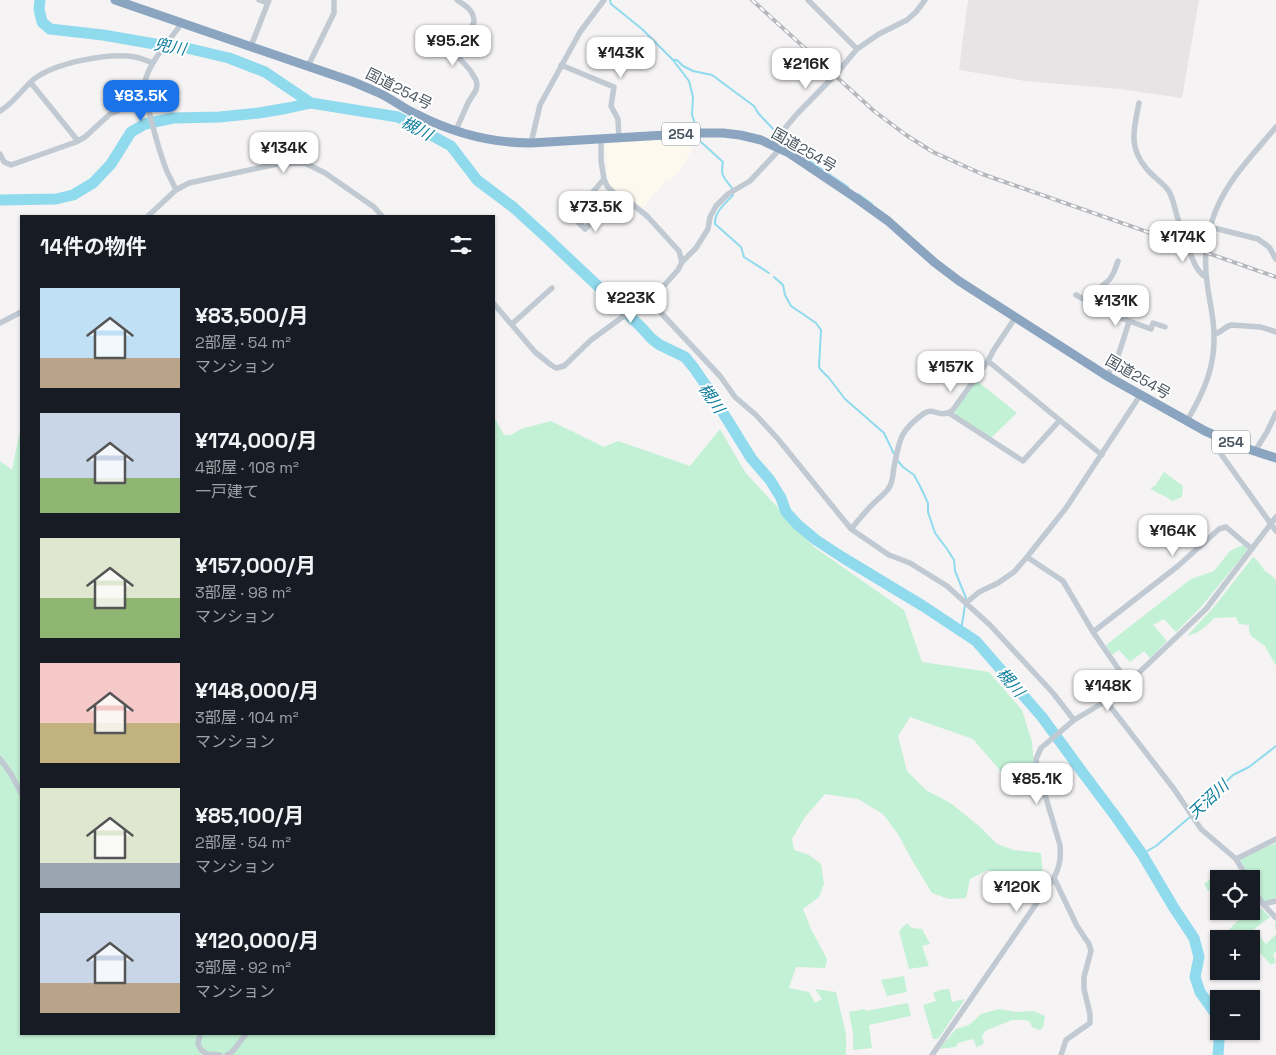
<!DOCTYPE html>
<html lang="ja">
<head>
<meta charset="utf-8">
<style>
  body { margin:0; font-family:"Space Grotesk","Noto Sans JP",sans-serif; background:#242831; color:#f1f3f6; height:100vh; display:flex; flex-direction:column; font-size:19px; white-space:nowrap }
  * { box-sizing:border-box; margin:0 }
  p { font-size:16px; color:#9ea1a6 }
  .icon { flex:none; width:28px; height:28px; fill:none; stroke:currentColor; stroke-width:2; stroke-linecap:round; stroke-linejoin:round }
  .map { position:relative; flex:1; overflow:hidden }
  .side { position:absolute; left:20px; top:215px; width:475px; height:820px; display:flex; flex-direction:column; background:#171b24; border-radius:0px; box-shadow:0 1px 4px #0004 }
  .side>* { flex:none }
  .controls { position:absolute; left:1210px; top:870px; display:grid; gap:10px }
  .controls a { display:grid; place-items:center; width:50px; height:50px; border-radius:0px; background:#171b24; box-shadow:0 1px 4px #0004; font-size:25px }
  .price { position:absolute; translate:-50% -42px; padding:0 11px; border-radius:10px; background:#fff; color:#222; font-size:16px; line-height:32px; filter:drop-shadow(0 1px 2px #0008) }
  .price::after { content:''; position:absolute; left:50%; top:30px; width:15px; height:11px; margin-left:-8px; background:inherit; clip-path:polygon(0 0,100% 0,50% 100%) }
  .price.selected { background:#1a73e8; color:#fff }
  ul { padding:0; list-style:none }
  li { display:flex; align-items:center; gap:15px; height:125px; padding:0 20px }
  li span { display:grid; place-items:center; flex:none; width:140px; height:100px; border-radius:0px; color:#555 }
  li>.icon { margin-inline-start:auto }
  span .icon { width:60px; height:60px; fill:#fffc; stroke-width:1 }
  li b { font-size:21px }
  h2 { display:flex; justify-content:space-between; align-items:center; height:60px; padding:0 20px; font-size:21px }
  .map>svg:first-child { display:block }
  .commercial { fill:#fdf9ef }
  .education { fill:#e6e4e5 }
  .green { fill:#c3f1d5 }
  .lines { fill:none; stroke-linecap:round; stroke-linejoin:round }
  .stream { stroke:#90daee; stroke-width:2 }
  .river { stroke:#90daee; stroke-width:11 }
  .minor { stroke:#c1cad2; stroke-width:5.5 }
  .highway { stroke:#8ba5c1; stroke-width:9 }
  .rail-casing { stroke:#b5b8bd; stroke-width:4 }
  .rail { stroke:#fff; stroke-width:2; stroke-dasharray:5.5; stroke-linecap:butt }
  .labels { text-anchor:middle; stroke-width:4; stroke-linejoin:round; paint-order:stroke }
  .shield { fill:#fff; stroke:#808990; stroke-width:1 }
  .shield-label { font-size:14px; font-weight:bold; fill:#4a5661 }
  .street-label { font-size:15px; fill:#4a5661; stroke:#fff }
  .water-label { font-size:16px; font-style:italic; fill:#0c7c9b; stroke:#fff }
</style>
</head>
<body>
<div class="map">
<svg width="1276" height="1055" viewBox="0 0 1276 1055">
  <rect width="100%" height="100%" fill="#f5f3f3"/>
  <path class="commercial" d="M693 138 692 150 679 172 670 180H666L643 208 621 197 610 187 608 180 605 145 607 143Z"/>
  <path class="education" d="M968 0H1199L1182 98 1120 89 1025 81 959 70Z"/>
  <path class="green" d="M976 380 1017 413 991 438 956 415 955 411Z
    M494 417 504 435H511L521 429 551 421 604 447 618 441 690 466 720 429 745 472 814 547 904 610 922 662 989 672 1022 710 1032 742 1036 788 1016 789 973 739 910 717 898 736 907 771 926 790 952 804 980 827 997 844 1014 850 1041 853 1043 877 1036 889 1026 902 1007 895 1002 876 988 870 970 879 966 898 949 899 932 893 913 862 898 834 883 814 858 799 825 794 805 817 792 839 794 850 809 855 821 864 824 884 819 897 803 909 811 929 827 959 825 968 796 967 789 988 809 992 815 1003 822 999 815 989 836 992 846 1034V1055H0V461L12 470 21 426V1034H494Z
    M1164 472 1183 486 1182 497 1172 501C1165 495 1157 494 1150 488L1155 486Z
    M1243 545 1247 547V551L1201 607 1176 632 1164 619 1153 625 1167 641 1150 658 1144 651 1130 662 1119 650 1112 655 1106 645 1191 579 1214 571 1230 551Z
    M1253 557C1259 561 1261 566 1265 571 1269 574 1273 576 1276 580V666L1265 646 1251 636 1249 631V625L1239 624 1236 617 1214 618C1206 627 1199 633 1187 636L1214 607Z
    M1276 843V898L1264 901 1240 860V858Z
    M1220 871 1226 879H1219V885L1208 891 1204 884Z
    M1261 908 1270 917 1244 937 1229 930 1236 922Z
    M1275 922 1276 923V950L1273 955 1276 962 1271 965 1251 943 1260 937 1266 944 1276 934Z
    M907 923 912 928 922 929 930 944 922 946 929 966 909 969 899 931Z
    M904 976 907 992 887 996 881 980Z
    M949 989 952 1002 965 999 938 1039H933L923 1005 936 1001 933 993 940 990Z
    M908 1003 911 1016 869 1025 872 1048 853 1050V1033L849 1012 865 1009 866 1011Z
    M999 1009 1016 1012 1033 1011 1045 1016 1043 1028 1039 1030 1032 1027 1030 1022 1025 1020H1012L985 1031 982 1037 984 1043 980 1046 976 1047 975 1042 972 1039 958 1043 956 1047 939 1049 956 1029 969 1025 981 1014Z"/>
  <g class="lines">
    <path class="stream" d="M610 0 611 4 642 29 673 60 689 81 693 97 692 115 696 127
      M673 60H677L683 66 693 71 712 75 739 95 754 106 758 113 775 131 783 143 848 187
      M701 142 723 162C720 176 724 177 732 188
      M858 194 872 204
      M733 195C725 204 714 212 715 224L741 247 744 257 769 273
      M774 277 783 285 785 295 791 306 816 323 821 330 819 367 821 370 829 378 845 399 884 433 894 454
      M897 460 903 467 914 475 920 486 928 503V512L935 533 947 549 954 560 955 571 966 598
      M961 631 965 605
      M1193 814 1233 775 1249 767 1276 746
      M1142 854 1156 846 1190 817"/>
    <path class="river" d="M40 0 39 9 42 22 50 29 103 35 155 44 178 46 229 58 265 72 311 103
      M0 200 56 199 73 195 93 183 111 164 131 132 145 124 173 118 220 117 259 113 288 108 311 103 398 117 451 146 477 180 513 207 547 238 639 325 652 339 660 345 685 357 694 368 709 390 751 458 770 480 781 498 786 512 798 525 816 540 842 557 923 606 976 641 1042 717 1083 773 1116 817 1142 854 1174 908 1194 938 1199 957 1195 977 1200 992 1217 1016 1219 1042 1218 1055"/>
    <path class="minor" d="M259 0 268 3
      M808 0 857 49
      M251 46 269 0
      M561 65 614 87 611 106 618 119 619 138
      M308 66 334 13V0
      M31 83 78 141
      M1139 103C1134 128 1128 147 1146 168 1152 176 1162 182 1168 190 1176 200 1175 225 1186 231 1192 234 1201 236 1207 239
      M0 111C14 103 22 89 34 79 55 63 109 52 135 57 141 58 147 61 153 63
      M456 130 468 103 476 90 477 85 476 80 470 70 460 59 459 53 474 22C474 10 466 6 457 0
      M601 138V161L604 179 607 186 615 194 632 204 647 216 679 251 682 262
      M531 143 540 105 580 32 604 0
      M772 144 796 115 837 73 857 49 879 34 907 20 916 12 925 0
      M0 154 4 162 11 165 76 142 85 137 110 114 146 99
      M176 190C173 183 169 176 166 169 160 153 141 92 146 78 152 59 170 40 182 23
      M571 215 585 229 618 196
      M148 216 176 190 189 183 277 164 305 163 325 173 374 207 382 216
      M567 218 581 206 604 179
      M1210 227 1258 239 1269 247 1276 259
      M1184 230C1188 244 1193 271 1206 277
      M1076 295 1095 305 1099 310 1151 329 1153 323 1165 327
      M648 299 720 376 735 397 756 415 778 439 851 529 889 555 910 563 947 586 990 625 1053 693 1074 720
      M494 304 535 352 551 365 556 368 564 366 591 340 661 289 678 270 682 262 696 248 708 229 710 217 716 206 728 194 750 181 780 149
      M1095 305 1101 287 1110 279 1114 272 1118 261
      M0 323 21 312
      M512 324 552 288
      M1214 334C1221 333 1224 327 1231 325L1261 327 1276 332
      M988 361 1102 455
      M1107 376 1118 356 1129 322
      M949 413 1023 461 1060 420
      M1187 421C1203 393 1215 369 1214 335 1214 317 1209 300 1207 282 1204 262 1206 241 1212 221 1223 184 1252 156 1276 127
      M1221 438V454L1276 531
      M1255 451 1267 432 1276 413
      M851 529C858 521 864 513 871 506 877 499 886 494 890 486 893 480 893 473 894 467 900 439 899 432 923 414 934 406 938 419 952 411L988 361 993 351 1015 318
      M1027 557 1063 581 1093 632 1128 683
      M966 603 979 592 998 583 1014 572 1027 557 1066 508 1141 394
      M1093 632 1178 566 1219 529 1226 527 1252 549
      M1106 701 1174 789 1201 829 1236 859 1248 879
      M0 759 11 774 21 793
      M1236 859 1276 839
      M1054 878 1077 926 1089 944 1091 951 1084 977V989L1090 1014V1023L1066 1040 1061 1055
      M1251 885 1263 904 1276 918
      M1263 904 1276 901
      M200 1034 198 1044 201 1050 207 1054 220 1055
      M227 1055 232 1052 246 1034
      M932 1055 1054 878C1060 865 1061 859 1060 845L1037 768 1036 759 1041 748 1074 720 1106 701 1128 683 1206 609 1276 517"/>
    <path class="highway" d="M115 0 351 81C361 85 370 89 379 93 392 99 403 108 416 114 451 132 491 143 531 143L699 133H723L740 135 761 140 789 153 856 198 888 221 934 262 959 281 1107 376 1205 431 1242 447 1276 458"/>
    <g class="rail-casing">
      <path id="rail" d="M752 0 874 111 906 135 933 152 982 174 1276 277"/>
    </g>
    <use href="#rail" class="rail"/>
  </g>
  <g class="labels">
    <g class="shield">
      <rect x="662" y="122.5" width="38" height="23" rx="4"/>
      <rect x="1212" y="430.5" width="38" height="23" rx="4"/>
    </g>
    <g class="shield-label">
      <text x="681" y="139">254</text>
      <text x="1231" y="447">254</text>
    </g>
    <g class="street-label">
      <text transform="translate(399 89) rotate(27)" y="5">国道254号</text>
      <text transform="translate(804 150) rotate(30)" y="5">国道254号</text>
      <text transform="translate(1138 377) rotate(30)" y="5">国道254号</text>
    </g>
    <g class="water-label">
      <text transform="translate(170 46) rotate(10)" y="6">兜川</text>
      <text transform="translate(417 128) rotate(28)" y="6">槻川</text>
      <text transform="translate(712 398) rotate(56)" y="6">槻川</text>
      <text transform="translate(1011 682) rotate(49)" y="6">槻川</text>
      <text transform="translate(1208 799) rotate(-43)" y="6">天沼川</text>
    </g>
  </g>
</svg>
<div class="controls">
<a><svg class="icon" aria-label="locate" viewBox="0 0 24 24"><circle cx="12" cy="12" r="6"/><path d="M12 2v4M12 18v4M2 12h4M18 12h4"/></svg></a>
<a>+</a>
<a>−</a>
</div>
<b class="price" style="left:453px;top:67px">¥95.2K</b>
<b class="price" style="left:621px;top:79px">¥143K</b>
<b class="price" style="left:806px;top:90px">¥216K</b>
<b class="price selected" style="left:141px;top:122px">¥83.5K</b>
<b class="price" style="left:284px;top:174px">¥134K</b>
<b class="price" style="left:596px;top:233px">¥73.5K</b>
<b class="price" style="left:1183px;top:263px">¥174K</b>
<b class="price" style="left:631px;top:324px">¥223K</b>
<b class="price" style="left:1116px;top:327px">¥131K</b>
<b class="price" style="left:951px;top:393px">¥157K</b>
<b class="price" style="left:1173px;top:557px">¥164K</b>
<b class="price" style="left:1108px;top:712px">¥148K</b>
<b class="price" style="left:1037px;top:805px">¥85.1K</b>
<b class="price" style="left:1017px;top:913px">¥120K</b>
<section class="side">
<h2>14件の物件<svg class="icon" aria-label="filters" viewBox="0 0 24 24"><path d="M4 7h16M4 17h16"/><circle cx="9" cy="7" r="2"/><circle cx="15" cy="17" r="2"/></svg></h2>
<ul>
<li><span style="background:linear-gradient(#bfe0f5 70%,#b9a48a 0)"><svg class="icon" aria-label="home" viewBox="0 0 24 24"><path d="M3 11l9-7 9 7M6 9v11h12V9"/></svg></span><div><b>¥83,500/月</b><p>2部屋 · 54 m²</p><p>マンション</p></div></li>
<li><span style="background:linear-gradient(#c9d6e8 65%,#8fb573 0)"><svg class="icon" aria-label="home" viewBox="0 0 24 24"><path d="M3 11l9-7 9 7M6 9v11h12V9"/></svg></span><div><b>¥174,000/月</b><p>4部屋 · 108 m²</p><p>一戸建て</p></div></li>
<li><span style="background:linear-gradient(#dfe7d0 60%,#8fb573 0)"><svg class="icon" aria-label="home" viewBox="0 0 24 24"><path d="M3 11l9-7 9 7M6 9v11h12V9"/></svg></span><div><b>¥157,000/月</b><p>3部屋 · 98 m²</p><p>マンション</p></div></li>
<li><span style="background:linear-gradient(#f6c9c9 60%,#c2b280 0)"><svg class="icon" aria-label="home" viewBox="0 0 24 24"><path d="M3 11l9-7 9 7M6 9v11h12V9"/></svg></span><div><b>¥148,000/月</b><p>3部屋 · 104 m²</p><p>マンション</p></div></li>
<li><span style="background:linear-gradient(#dfe7d0 75%,#9aa5b1 0)"><svg class="icon" aria-label="home" viewBox="0 0 24 24"><path d="M3 11l9-7 9 7M6 9v11h12V9"/></svg></span><div><b>¥85,100/月</b><p>2部屋 · 54 m²</p><p>マンション</p></div></li>
<li><span style="background:linear-gradient(#c9d6e8 70%,#b9a48a 0)"><svg class="icon" aria-label="home" viewBox="0 0 24 24"><path d="M3 11l9-7 9 7M6 9v11h12V9"/></svg></span><div><b>¥120,000/月</b><p>3部屋 · 92 m²</p><p>マンション</p></div></li>
</ul>
</section>
</div>
</body>
</html>
